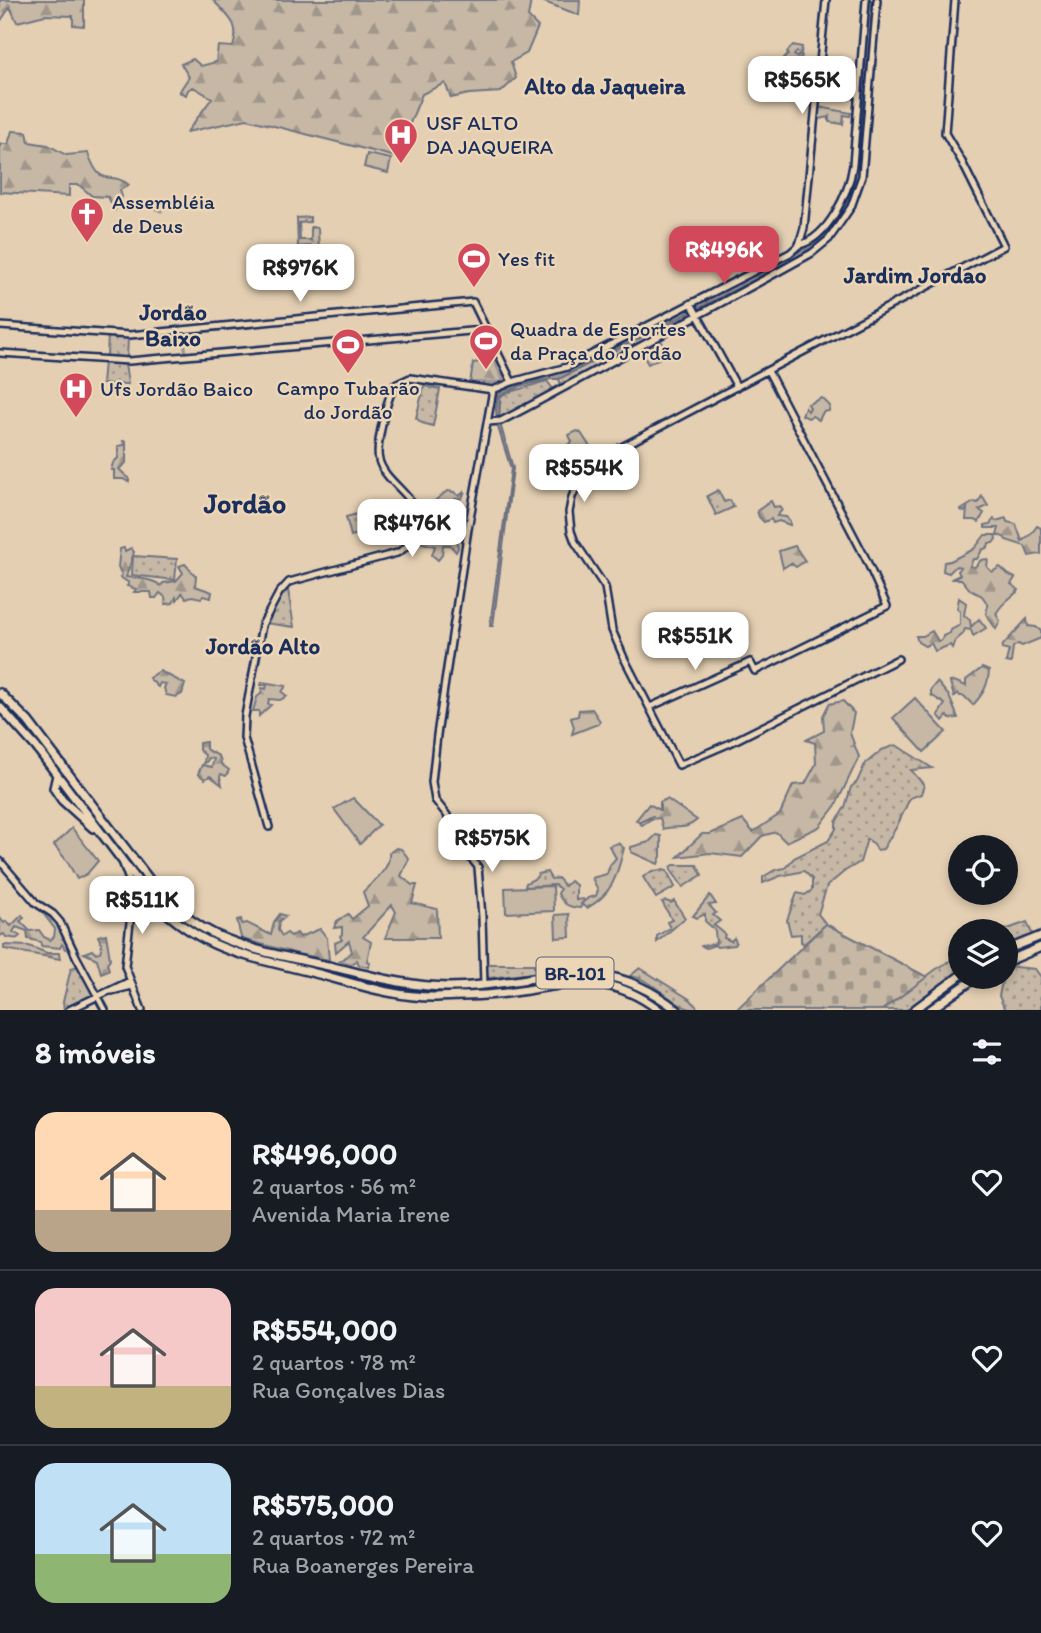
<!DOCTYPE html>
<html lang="pt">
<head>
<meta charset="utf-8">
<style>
  body { margin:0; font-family:Itim,sans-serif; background:#242831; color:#f1f3f6; height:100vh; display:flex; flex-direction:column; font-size:26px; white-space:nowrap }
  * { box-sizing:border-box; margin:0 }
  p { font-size:23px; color:#9ea1a6 }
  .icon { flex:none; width:38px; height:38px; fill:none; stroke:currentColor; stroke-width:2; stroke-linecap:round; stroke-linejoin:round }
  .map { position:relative; height:1010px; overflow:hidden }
  .drawer { display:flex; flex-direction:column; background:#171b24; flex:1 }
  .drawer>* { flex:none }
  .tools { position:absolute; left:948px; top:835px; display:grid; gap:14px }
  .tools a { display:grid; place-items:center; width:70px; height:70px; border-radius:50%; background:#171b24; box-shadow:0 4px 10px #0003; font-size:35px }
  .price { position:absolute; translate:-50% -60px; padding:0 16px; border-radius:14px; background:#fff; color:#222; font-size:23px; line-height:46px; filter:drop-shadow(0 2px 4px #0008) }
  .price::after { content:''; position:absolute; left:50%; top:42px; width:21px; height:16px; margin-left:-10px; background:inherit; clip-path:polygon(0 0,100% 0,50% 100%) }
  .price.selected { background:#d1495b; color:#fff }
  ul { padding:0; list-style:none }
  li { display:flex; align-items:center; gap:21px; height:175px; padding:0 35px }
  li+li { border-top:2px solid #363941 }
  li span { display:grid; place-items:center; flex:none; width:196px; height:140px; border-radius:21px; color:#555 }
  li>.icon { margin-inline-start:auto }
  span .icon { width:84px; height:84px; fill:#fffc; stroke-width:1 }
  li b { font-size:30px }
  h2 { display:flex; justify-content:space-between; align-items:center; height:84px; padding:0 35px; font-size:30px }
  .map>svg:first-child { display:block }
  .grass { fill:url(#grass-dots); stroke:#707482; stroke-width:2 }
  .forest { fill:url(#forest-firs); stroke:#707482; stroke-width:2 }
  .cemetery { fill:url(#cemetery-stones); stroke:#707482; stroke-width:2 }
  .garden { fill:#c6b8a5; stroke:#707482; stroke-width:2 }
  .water { fill:url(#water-rules); stroke:#6a6e7f; stroke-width:2 }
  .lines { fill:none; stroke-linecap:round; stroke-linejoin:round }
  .stream { stroke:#6a6e7f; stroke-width:2 }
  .canal { stroke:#9f9895; stroke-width:3.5 }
  .secondary-casing { stroke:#1b2f5e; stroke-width:10 }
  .highway-casing { stroke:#1b2f5e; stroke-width:12 }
  .secondary { stroke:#ecd6b5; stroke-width:5 }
  .highway { stroke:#ecd6b5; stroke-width:7 }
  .labels { text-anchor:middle; stroke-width:5; stroke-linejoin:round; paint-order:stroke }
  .shield { fill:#ecd6b5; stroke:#5a6178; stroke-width:2 }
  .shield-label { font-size:19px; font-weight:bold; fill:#1b2f5e }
  .poi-label { font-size:21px; fill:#1b2f5e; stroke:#ecd6b5; text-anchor:start }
  .neighbourhood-label { font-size:23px; font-weight:bold; fill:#1b2f5e; stroke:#ecd6b5 }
  .district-label { font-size:28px; font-weight:bold; fill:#1b2f5e; stroke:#ecd6b5 }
</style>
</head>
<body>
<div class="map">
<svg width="1041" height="1010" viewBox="0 0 1041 1010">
  <defs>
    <pattern id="grass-dots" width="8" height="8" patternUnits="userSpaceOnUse" patternTransform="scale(1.75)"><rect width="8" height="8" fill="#c6b8a5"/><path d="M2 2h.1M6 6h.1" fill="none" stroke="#a0968a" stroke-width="1.8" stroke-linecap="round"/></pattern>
    <pattern id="forest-firs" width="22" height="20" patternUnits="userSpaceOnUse" patternTransform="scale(1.75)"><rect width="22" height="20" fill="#c6b8a5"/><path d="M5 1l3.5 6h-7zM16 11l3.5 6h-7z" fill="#a0968a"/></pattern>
    <pattern id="cemetery-stones" width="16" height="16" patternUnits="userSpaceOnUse" patternTransform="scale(1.75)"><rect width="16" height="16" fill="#c6b8a5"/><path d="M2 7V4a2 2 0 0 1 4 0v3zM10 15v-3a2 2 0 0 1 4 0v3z" fill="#a0968a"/></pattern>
    <pattern id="water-rules" width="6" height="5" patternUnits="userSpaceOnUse" patternTransform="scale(1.75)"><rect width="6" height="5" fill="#9f9895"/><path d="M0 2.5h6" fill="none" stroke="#817c7d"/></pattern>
  </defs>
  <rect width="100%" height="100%" fill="#e4cfb2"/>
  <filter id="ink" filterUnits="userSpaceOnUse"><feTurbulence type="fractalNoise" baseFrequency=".0143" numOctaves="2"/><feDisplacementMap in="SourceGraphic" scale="14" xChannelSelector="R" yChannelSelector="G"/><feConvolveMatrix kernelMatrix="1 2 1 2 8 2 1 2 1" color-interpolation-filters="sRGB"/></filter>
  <g filter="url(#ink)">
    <path class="grass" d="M819 107 851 113 850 116 844 115 843 124 829 122V117L820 119 816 117Z
      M310 217V222L299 223 300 240H311V227L318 228 319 253 312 254 311 246 298 247 297 218Z
      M658 329V333L654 335 561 385 559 379 562 377Z
      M108 335 128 338 127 359 107 356Z
      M104 361 125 364 128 384H102Z
      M547 381 553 389 499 419 500 399 503 394Z
      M424 386 440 389 433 426 422 423 416 418Z
      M718 490 724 502 730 500 734 507 716 515 707 496Z
      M364 512 369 531 351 536 346 517Z
      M133 556 177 559 175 580 132 575Z
      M287 584 294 627 265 623Z
      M896 745 932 768 911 770 924 785 921 794 910 798 897 826 883 849 877 850 874 844 867 839 860 862 845 871 827 886 818 914 826 924 804 944 801 942V934L791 935 787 920 797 893 805 895 812 890V879L804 871 780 876 763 883V877L775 870 785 868 794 858 828 841 836 829V822L845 807 851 787 857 782 865 764 882 750Z
      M674 865H697L702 875 683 887 671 870V867Z
      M663 870 667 871 675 887 656 898 643 877 652 871Z
      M547 872 551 879 558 878 565 886 570 881 576 885V900L583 899 584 902 580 908C568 907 564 905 558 894L560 889 555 885 525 887 526 883 536 878 538 874Z
      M710 895 716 904 709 905 716 913 713 915 720 921 714 925 725 934 724 938 731 941 734 938 736 942 734 945 717 947 715 945 706 948 702 946 716 943 715 930 705 921V914L697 918 693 916Z
      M666 901 671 903 674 901 685 918 657 942V936L670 928 667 922 672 920 662 902Z
      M1027 922 1033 936 1006 945V931H1002Z
      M961 954V970L906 1010H882L935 970Z
      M295 961 368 979 469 990 465 993C405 995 351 981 293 966Z
      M485 964H534V967L564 964 580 968 489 978 485 974Z
      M79 966 99 996 71 1010H64L63 1002 71 968Z
      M1006 966 1035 969 1041 977V1010H1005L999 996 1003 977 1006 976Z
      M640 968 691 1000 699 1010C672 1010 658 980 630 976Z
      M576 975 623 980 674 1010C652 1010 633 987 611 982 570 973 517 988 476 993L475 988Z"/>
    <path class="forest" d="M0 0H84V26L73 25V16L45 15 17 22 10 7 0 22Z
      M213 0H531L528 17 538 27 527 53 511 62 516 78 501 92 469 94 451 98 445 83 422 94 396 157 247 119 187 132 212 98 193 87 188 90 186 95 179 92 189 77 181 64 193 59 201 66 216 62 218 46 233 47C241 23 228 17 213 0Z
      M539 0H580L579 15Z
      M793 45 802 47 801 53 797 52 794 55 797 57 800 54 802 56 799 61 803 76 794 74 790 70 785 76 781 77 778 72 787 63 784 58 788 55 787 52Z
      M12 131 27 132 29 142 48 145 66 155 88 153C102 192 110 169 129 185L120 190 122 197 115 210 108 197 92 196 79 185H69V196L0 192V144H8Z
      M497 360 507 380 506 383 493 388 470 384 473 363Z
      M822 398 830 406 829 411 823 412 819 420 812 416 808 418 802 415 805 407 808 411 810 408 808 404Z
      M577 431 581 433 594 453 582 466 572 470 559 450 572 442 569 435Z
      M123 441H126V463L119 469 129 479V482L123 479H114V470H111L113 463 118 458V446L124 445Z
      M447 491 454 492 459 496 465 491 462 498 455 499 449 521 455 526V531L448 529 442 534 457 541 458 548 456 552 450 545H443L442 555 438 560 432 555 435 546 422 543 423 539 416 537 427 521V507Z
      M982 496 988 506 979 510 984 513 979 522 975 520H966L967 509 964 512 961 510 974 502 978 503Z
      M771 501 774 507 779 506 782 510 777 516 786 517 790 521V525L779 521 773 523 771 519 764 522 759 517 757 511Z
      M1006 518 1007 522 1016 524 1022 541 1031 534 1037 526 1041 528V554L1029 556 1025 546 1006 540 1004 537 997 535 999 528H985V525L990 524 994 519 996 521Z
      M985 535H995L996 539 993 543H989L988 547 982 550 977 559H973L970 566 975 567 981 560 988 559 987 567 992 572 1000 567 1009 575 1015 578 1011 584 1019 590C1011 598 1001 603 996 614L1000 621 996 629 986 614 988 605C980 592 983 597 972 591 968 589 965 582 961 579H951L960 575 958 571 961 567 956 566 949 573 943 571 944 562C953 562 953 559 960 556 979 547 973 550 985 535Z
      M795 546 805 561 796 567 791 563 783 568 779 551Z
      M124 548 125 551 131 548 134 552 126 577C138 578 154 579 161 586L163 583 176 581 183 573 179 566 185 564 196 576 195 586 212 592 211 598 203 596 201 598 192 596 186 598 182 593 177 600 176 597 173 603 166 604 165 597 160 593 156 598H152L151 592H134L136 589 127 586 129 583 120 577 122 575 118 567 120 549Z
      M959 598 966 603 964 615 970 620 971 627 979 619 986 628 973 636 971 630 965 629 963 634 955 641 952 648 950 645 935 651 931 643 925 646 918 642 916 636H923L932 631 938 641 942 640 943 636 950 633 951 630 960 625V611L957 609Z
      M1027 619 1028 626 1036 627 1041 631V638L1022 646 1018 644 1013 647 1011 663 1006 662 1009 650 1002 648 1003 645Z
      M982 668 989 671C988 686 983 694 973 705L964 696H960L958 693 954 697 950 682 954 681 966 686V680Z
      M160 671 185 684 182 694 176 697 166 695 164 688 166 684 160 683 158 687 149 678Z
      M262 682 286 686 282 692 287 696 280 700 269 699 268 704 271 705 259 716V711H253L257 697 261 694 262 688 266 689 267 685H261Z
      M937 682 949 696 958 718 950 719 947 716 943 721 938 715 945 704 931 695V689Z
      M843 701 854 713 850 733 859 757 836 805 819 827 786 842 776 832 762 836 742 857 710 853 678 857 702 834H710L743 820 753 832 780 814 793 785 805 784 816 764 815 743 806 740 824 731 823 716 829 704Z
      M592 709 600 721 598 724 572 734 574 727 571 718 578 716 579 710Z
      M206 742V749C214 755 221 753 221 764L229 770 226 776 221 774 220 777 222 785 210 776 205 779 198 774 202 765 212 767 214 759 208 758 207 762 204 763 205 755 199 750V743Z
      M667 799 697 820C685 831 677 825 663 829L660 818 651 819 642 825 636 820 649 804 660 810V802Z
      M656 835 661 836V856L658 864 631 852V847L649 842Z
      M618 843 624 848C617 875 613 894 587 908L581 904 588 898 596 896 598 890 592 878 607 874 610 865 616 858 609 846Z
      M396 848 401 849 409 859 401 876 412 885H417L412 903 437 909 438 938H385L396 912 392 905 363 937 371 942 367 961 370 962 369 967 359 965 357 960 351 964 340 961 352 952 349 941 336 952 335 943 342 940 340 936 342 934V927L334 928 337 921 348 914 352 919 368 906 363 892C373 881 391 869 389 853Z
      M38 907 61 926 68 948 65 949 62 944 60 948 41 946V942L28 939 27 931 16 927 13 932 20 936C16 941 11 937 6 937L4 934 0 936V918L4 923 6 921 11 926 22 915 24 918 20 921 30 931 39 930 44 937 50 940 54 937 55 929Z
      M280 914 286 916 279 921 278 930 282 936 287 933 291 936 297 933 300 937 320 929 327 938 329 960 298 954 242 939C239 934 239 926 237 920L241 919 242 924 247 923 271 935 274 922Z
      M106 934 110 959 107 963 109 970 101 973 97 959 84 953 92 950 95 953 100 952 102 945 98 936Z
      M4 945 29 946 47 953H59L60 959 4 949Z"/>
    <path class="cemetery" d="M826 924 927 977 882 1010H736Z"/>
    <path class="garden" d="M367 154 391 159 388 173 364 167Z
      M662 342 668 354 648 364 641 352Z
      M915 698 946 732 924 752 893 718Z
      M353 798 379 825 360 844 334 809Z
      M72 828 98 861 87 874 77 879 67 861 54 845Z
      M553 886 554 911 506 913 505 888Z
      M569 914 570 937 556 938 555 915Z"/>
    <path class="water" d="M869 0H874L860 171 850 200 822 240 804 253 748 283 559 379H551L520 386 500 396 499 420 513 468 493 626H490L511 469 497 424 496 408 498 394C518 380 558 376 582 365L800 251C830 231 849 201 855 166Z"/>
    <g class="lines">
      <path class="stream" d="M326 347 481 333
        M184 359 264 352
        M640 822 653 816"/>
      <path class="canal" d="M148 205 161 211
        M183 333 186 354
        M495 362 504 381
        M473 383 504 382"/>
      <g class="secondary-casing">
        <path id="secondary" d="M799 245C828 238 849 193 853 165L866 0
          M691 303 737 387
          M0 326 130 335 473 302 512 382
          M0 353 129 361 482 330 488 332
          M493 390 512 382 567 367 790 253 799 245 804 228 826 0
          M488 422 501 421 526 408 765 279 812 253 829 239 851 207 862 176 877 0
          M898 659 728 744 679 765 624 658 612 630 605 587 575 542 571 531 569 512 572 497 582 476 599 459 1004 246 962 162 945 133 955 0
          M650 707 750 662 755 671 887 606 866 559 768 371
          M269 827 244 738 245 716 262 625 279 593 289 582 397 553C405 549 411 543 415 534 430 500 386 487 379 460 375 446 387 398 395 385L410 378 493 390
          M0 861 36 903 53 914 60 922 76 956 105 1010
          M123 864 130 883 132 905 125 966 142 1010
          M133 902 140 896 151 900
          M484 985 482 917 478 867 454 837 447 815 435 800 432 782 437 735 468 529 493 390
          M112 991 132 986
          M69 1010 130 981"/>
      </g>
      <g class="highway-casing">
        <path id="highway" d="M0 693 28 721 161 895C177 911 195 925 216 935 251 951 291 958 329 966 368 975 408 987 449 987 539 987 596 945 677 1010
          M0 707 36 747 153 901C171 918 192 934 214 944 243 957 276 963 307 971 348 981 393 998 437 997 460 996 484 996 506 993 567 985 606 969 659 1010
          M57 775 54 788 62 800 93 828
          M1006 950 1041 936
          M1006 962 1041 947
          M914 1010 961 975
          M930 1010 978 976"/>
      </g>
      <use href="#secondary" class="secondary"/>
      <use href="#highway" class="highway"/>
    </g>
  </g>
  <defs>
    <g id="hospital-pin" transform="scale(1.75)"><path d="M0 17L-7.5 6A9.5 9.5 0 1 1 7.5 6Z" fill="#d1495b" stroke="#ecd6b5"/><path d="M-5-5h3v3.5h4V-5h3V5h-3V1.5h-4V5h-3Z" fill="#fff"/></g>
    <g id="church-pin" transform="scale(1.75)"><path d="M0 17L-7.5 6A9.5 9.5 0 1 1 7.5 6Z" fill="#d1495b" stroke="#ecd6b5"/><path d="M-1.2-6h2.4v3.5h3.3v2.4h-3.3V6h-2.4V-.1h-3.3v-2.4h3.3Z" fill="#fff"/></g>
    <g id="stadium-pin" transform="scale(1.75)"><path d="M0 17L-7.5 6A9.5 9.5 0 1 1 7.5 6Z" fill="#d1495b" stroke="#ecd6b5"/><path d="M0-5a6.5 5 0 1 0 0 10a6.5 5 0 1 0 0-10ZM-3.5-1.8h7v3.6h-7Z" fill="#fff"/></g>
  </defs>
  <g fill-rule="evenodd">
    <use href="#hospital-pin" x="401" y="135"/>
    <use href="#church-pin" x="87" y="214"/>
    <use href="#stadium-pin" x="474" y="259"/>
    <use href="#stadium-pin" x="486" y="341"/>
    <use href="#stadium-pin" x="348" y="345"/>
    <use href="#hospital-pin" x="76" y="389"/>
  </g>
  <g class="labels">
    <rect class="shield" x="536.5" y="957.5" width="77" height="31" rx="5"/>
    <g class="shield-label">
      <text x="575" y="980">BR-101</text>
    </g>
    <g class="poi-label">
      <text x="426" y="130">USF ALTO<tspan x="426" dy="24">DA JAQUEIRA</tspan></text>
      <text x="112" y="209">Assembléia<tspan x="112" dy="24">de Deus</tspan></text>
      <text x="498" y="266">Yes fit</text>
      <text x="510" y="336">Quadra de Esportes<tspan x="510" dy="24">da Praça do Jordão</tspan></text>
      <text x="348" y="395" text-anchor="middle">Campo Tubarão<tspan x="348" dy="24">do Jordão</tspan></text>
      <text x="100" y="396">Ufs Jordão Baico</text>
    </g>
    <g class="neighbourhood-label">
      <text x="605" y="94">Alto da Jaqueira</text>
      <text x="915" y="283">Jardim Jordao</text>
      <text x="173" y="320">Jordão<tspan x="173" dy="26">Baixo</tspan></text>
      <text x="263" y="654">Jordão Alto</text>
    </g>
    <g class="district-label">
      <text x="245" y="513">Jordão</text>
    </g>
  </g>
</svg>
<div class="tools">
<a><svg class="icon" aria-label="locate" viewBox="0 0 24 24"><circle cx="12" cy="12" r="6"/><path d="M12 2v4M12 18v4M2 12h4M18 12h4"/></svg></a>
<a><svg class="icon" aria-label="layers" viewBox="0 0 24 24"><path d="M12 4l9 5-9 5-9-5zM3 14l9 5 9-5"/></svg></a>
</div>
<b class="price" style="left:802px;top:116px">R$565K</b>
<b class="price selected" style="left:724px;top:286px">R$496K</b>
<b class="price" style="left:300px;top:304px">R$976K</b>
<b class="price" style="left:584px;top:504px">R$554K</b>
<b class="price" style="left:412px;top:559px">R$476K</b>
<b class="price" style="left:695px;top:672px">R$551K</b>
<b class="price" style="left:492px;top:874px">R$575K</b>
<b class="price" style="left:142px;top:936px">R$511K</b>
</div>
<section class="drawer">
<h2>8 imóveis<svg class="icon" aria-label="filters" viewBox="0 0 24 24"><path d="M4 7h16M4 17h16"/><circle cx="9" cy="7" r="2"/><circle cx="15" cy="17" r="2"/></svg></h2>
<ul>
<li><span style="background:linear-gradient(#ffd9b3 70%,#b9a48a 0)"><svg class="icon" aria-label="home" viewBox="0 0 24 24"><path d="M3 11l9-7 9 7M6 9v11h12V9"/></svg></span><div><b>R$496,000</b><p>2 quartos · 56 m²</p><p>Avenida Maria Irene</p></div><svg class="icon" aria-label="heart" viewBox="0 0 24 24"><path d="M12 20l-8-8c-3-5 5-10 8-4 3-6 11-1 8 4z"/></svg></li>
<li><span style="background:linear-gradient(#f6c9c9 70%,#c2b280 0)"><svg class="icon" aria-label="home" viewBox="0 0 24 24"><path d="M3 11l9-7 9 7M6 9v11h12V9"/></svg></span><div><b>R$554,000</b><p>2 quartos · 78 m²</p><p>Rua Gonçalves Dias</p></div><svg class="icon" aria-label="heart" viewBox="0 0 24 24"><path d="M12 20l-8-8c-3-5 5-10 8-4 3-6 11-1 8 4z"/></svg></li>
<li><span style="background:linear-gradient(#bfe0f5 65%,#8fb573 0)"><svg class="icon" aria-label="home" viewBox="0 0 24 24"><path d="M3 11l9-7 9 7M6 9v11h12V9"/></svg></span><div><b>R$575,000</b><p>2 quartos · 72 m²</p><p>Rua Boanerges Pereira</p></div><svg class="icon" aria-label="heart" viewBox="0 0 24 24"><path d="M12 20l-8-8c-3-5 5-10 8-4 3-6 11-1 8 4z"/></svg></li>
</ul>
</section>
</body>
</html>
